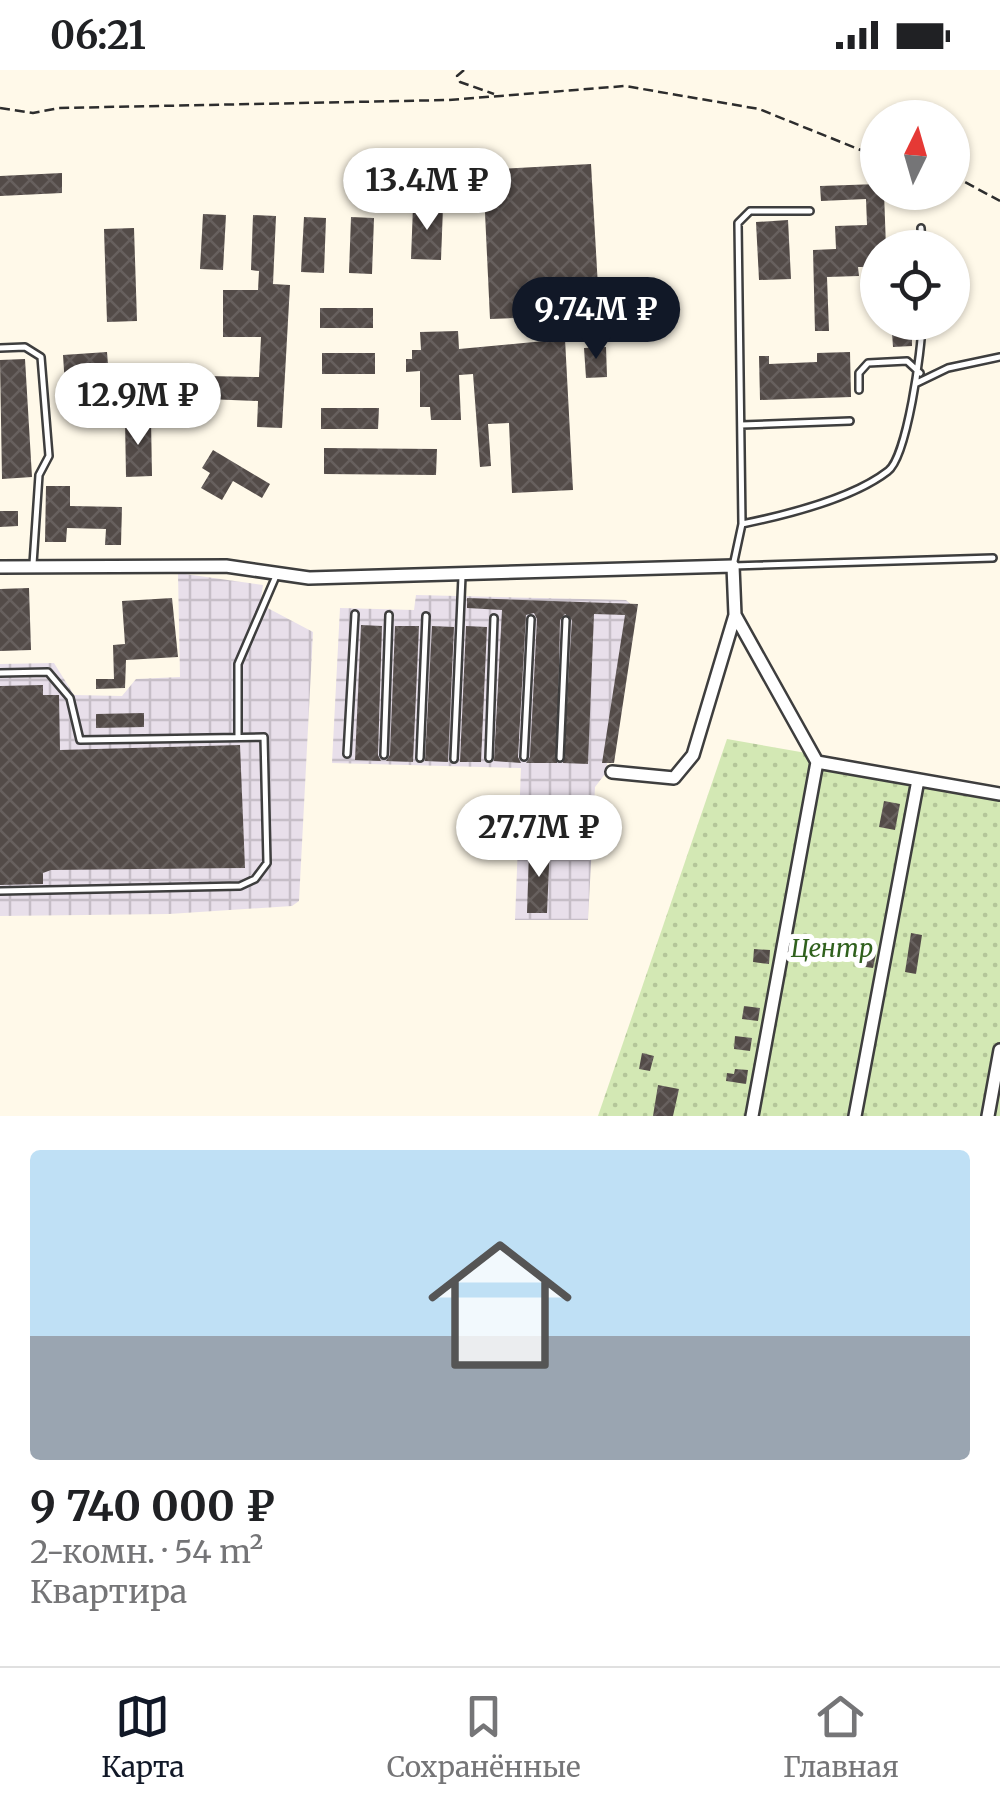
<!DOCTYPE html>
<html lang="ru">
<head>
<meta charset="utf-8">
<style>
  body { margin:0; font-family:Merriweather,serif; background:#f6f6f6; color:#202124; height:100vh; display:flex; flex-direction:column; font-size:38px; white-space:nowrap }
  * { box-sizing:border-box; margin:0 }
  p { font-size:32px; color:#757577 }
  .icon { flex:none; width:55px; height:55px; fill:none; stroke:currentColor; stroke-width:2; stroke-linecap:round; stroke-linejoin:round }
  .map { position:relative; height:1046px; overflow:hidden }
  .sheet { display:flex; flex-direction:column; background:#fff; flex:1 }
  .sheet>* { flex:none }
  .needle { width:65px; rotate:5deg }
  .controls { position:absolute; left:860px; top:30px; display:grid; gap:20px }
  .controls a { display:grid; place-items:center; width:110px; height:110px; border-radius:50%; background:#fff; box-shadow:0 2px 8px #0004; font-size:50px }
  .price { position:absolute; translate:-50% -85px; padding:0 22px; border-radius:35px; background:#fff; color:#222; font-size:32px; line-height:65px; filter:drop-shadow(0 2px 5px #0008) }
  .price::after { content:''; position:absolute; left:50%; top:60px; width:30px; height:22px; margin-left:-15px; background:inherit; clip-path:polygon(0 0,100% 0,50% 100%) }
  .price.on { background:#111827; color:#fff }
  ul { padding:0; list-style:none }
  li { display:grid; align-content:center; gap:20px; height:530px; padding:0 30px }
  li+li { border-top:2px solid #e0e0e0 }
  li span { display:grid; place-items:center; height:310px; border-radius:10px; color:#555 }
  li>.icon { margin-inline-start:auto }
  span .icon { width:180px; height:180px; fill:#fffc; stroke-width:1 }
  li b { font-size:42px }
  .status { display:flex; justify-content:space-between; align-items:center; height:70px; padding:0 50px; background:#fff; direction:ltr }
  .status svg { height:28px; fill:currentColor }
  .menu { display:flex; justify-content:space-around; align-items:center; height:140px; border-top:2px solid #e0e0e0; background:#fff; font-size:28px; color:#757577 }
  .menu a { display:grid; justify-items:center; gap:5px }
  .menu .on { color:#111827 }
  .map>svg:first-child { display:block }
  .industrial { fill:url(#industrial-grid) }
  .garden { fill:url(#garden-dots) }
  .building { fill:url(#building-cross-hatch) }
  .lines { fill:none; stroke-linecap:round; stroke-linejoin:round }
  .service-casing { stroke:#3e3e3e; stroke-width:10 }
  .minor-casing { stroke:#3e3e3e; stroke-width:16 }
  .path { stroke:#2d2d2d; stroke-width:2.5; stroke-dasharray:10 5; stroke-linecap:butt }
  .service { stroke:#fff; stroke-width:5 }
  .minor { stroke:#fff; stroke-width:11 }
  .labels { text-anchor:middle; stroke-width:10; stroke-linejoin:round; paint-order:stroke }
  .park-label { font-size:25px; font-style:italic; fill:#30611d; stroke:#fff }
</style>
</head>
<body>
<div class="status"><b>06:21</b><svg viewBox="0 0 49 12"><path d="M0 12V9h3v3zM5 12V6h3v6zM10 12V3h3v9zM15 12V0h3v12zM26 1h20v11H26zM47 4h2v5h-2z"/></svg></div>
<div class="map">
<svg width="1000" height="1046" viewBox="0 0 1000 1046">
  <defs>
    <pattern id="industrial-grid" width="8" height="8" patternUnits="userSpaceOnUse" patternTransform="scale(2.5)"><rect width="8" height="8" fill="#e8dfea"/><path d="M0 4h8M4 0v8" fill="none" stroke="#c6bec7"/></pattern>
    <pattern id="garden-dots" width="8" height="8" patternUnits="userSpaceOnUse" patternTransform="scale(2.5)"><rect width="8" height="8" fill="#d3e8b4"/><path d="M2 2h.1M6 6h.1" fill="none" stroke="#b4c699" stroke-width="1.8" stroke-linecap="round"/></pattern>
    <pattern id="building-cross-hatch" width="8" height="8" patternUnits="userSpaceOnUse" patternTransform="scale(2.5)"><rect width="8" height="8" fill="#534b48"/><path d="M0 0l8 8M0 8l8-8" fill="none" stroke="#67605e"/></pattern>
  </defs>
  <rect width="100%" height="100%" fill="#fff9e9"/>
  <path class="industrial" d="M178 503 263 515 260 534 313 562 299 831 292 836 169 844 0 846V594L54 593 74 625 122 626 136 609 180 607Z
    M416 525 626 530 637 540 605 704 595 717 588 850H515L521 698 332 693 340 538 414 540Z"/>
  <path class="garden" d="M727 669 1000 717V1046H598Z"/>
  <path class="building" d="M591 94 598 217H605L606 233 599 234 600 245 490 249 483 100Z
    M62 103V123L0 126V106Z
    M878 114V122H884L886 178H878V197H858L859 206 827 207 829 261H815L813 180 836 179 835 156 867 155 866 129 821 131 820 116Z
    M413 136 443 137 441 190 411 189Z
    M203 144 226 145 223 200 200 199Z
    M253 145 276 146 273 214 290 215 282 358 257 357 258 331 207 329V306L259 307 261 267H223V220H258L259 201 251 200Z
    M304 147 326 148 324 203 301 202Z
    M351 147 374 148 372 204 349 203Z
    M788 150 791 209 759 210 756 152Z
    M134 158 137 251 107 252 104 159Z
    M320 238H373V258H320Z
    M458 261 459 279 565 269 573 420 512 423 509 353 488 354 491 396 480 397 473 304 459 305 461 350H431L430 337H420V301L406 302V289H412V280H421L420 262Z
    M912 262V276L893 277 892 263Z
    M606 277 607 307 586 308 584 278Z
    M107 282 112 344 67 347 63 285Z
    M850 282 851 327 760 330 759 286H769V294L817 292V283Z
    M322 283H375V304H322Z
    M25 289 32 407 2 409 0 290Z
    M321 338H379L378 359H321Z
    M125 349H151L152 406 126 407Z
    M324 378 437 379 436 405 324 404Z
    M213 380 270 414 262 428 233 411 222 430 201 418 210 403 202 398Z
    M46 416H70V436L122 437 121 475H105L106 459 67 458 66 472H45Z
    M0 441H18V456L0 457Z
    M29 518 31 580 0 581V519Z
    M172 528 178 587 126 590 125 618 96 619V609H114L113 575 125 574 122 531Z
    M467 528 638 534 614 693H602L625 545 594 544 588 694 563 693 572 550 565 544 560 550 557 693H526L530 687 537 549 534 543 526 545 518 687 521 693 494 691 502 540 467 538Z
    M361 555 382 556 378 685 381 691 355 690Z
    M395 556H419L413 692 386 691 390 685Z
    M432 556 454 557 448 692 425 691Z
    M466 556 487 557 481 692H460Z
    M43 615V625H59L60 680 240 675 245 798 51 800 43 803V814L0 815V616Z
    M144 643V657L96 658V644Z
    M884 731 900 734 895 760 879 757Z
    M541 773H550L547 843H527L529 782 540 783Z
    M911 863 922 865 916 904 905 902Z
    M754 879 770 880 769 894 753 892Z
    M860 883 876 884 873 898 859 896Z
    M744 936 760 938 758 951 742 949Z
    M735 966 752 968 750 981 734 979Z
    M642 983 654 986 650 1001 639 999Z
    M735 999 748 1000 746 1014 726 1011 727 1003 734 1004Z
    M658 1015 679 1019 673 1046H653Z"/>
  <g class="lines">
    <g class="service-casing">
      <path id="service" d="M810 141H750L738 153 742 454 733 496 993 488
        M921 158 922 178
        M0 278 25 277 41 287 49 386 39 405 33 494
        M917 313 948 298 1000 287
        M859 320V303L868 293 907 291 920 303
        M741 355 850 351
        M742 454C786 445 852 429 888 401 907 387 922 279 922 252
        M0 603 48 602 70 628 80 670 264 667 267 793 255 809 240 816 0 821
        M238 667V594L276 506
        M347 684 355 544
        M384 685 389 545
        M524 687 531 549
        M420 688 426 546
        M489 688 494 548
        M560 688 566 550
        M454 689 462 506"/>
    </g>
    <g class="minor-casing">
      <path id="minor" d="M0 497 226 496 309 508 733 496 735 545 817 692 1000 724
        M612 702 674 708 693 685 735 545
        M752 1046 817 692
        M855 1046 918 710
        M988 1046 1000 980"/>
    </g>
    <path class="path" d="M464 0 457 6 460 12 494 24
      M0 38 33 43 59 38 449 30 625 16 759 39 878 87
      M952 105 1000 131"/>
    <use href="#service" class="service"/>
    <use href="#minor" class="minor"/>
  </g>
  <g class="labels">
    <g class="park-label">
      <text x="832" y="887">Центр</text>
    </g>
  </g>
</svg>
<div class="controls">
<a><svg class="needle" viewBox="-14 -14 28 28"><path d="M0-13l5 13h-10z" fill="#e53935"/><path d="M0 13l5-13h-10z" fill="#757577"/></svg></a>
<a><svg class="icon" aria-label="locate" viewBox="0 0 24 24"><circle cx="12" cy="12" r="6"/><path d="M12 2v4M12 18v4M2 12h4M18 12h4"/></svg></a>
</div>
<b class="price" style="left:427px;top:163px">13.4M ₽</b>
<b class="price on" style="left:596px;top:292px">9.74M ₽</b>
<b class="price" style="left:138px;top:378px">12.9M ₽</b>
<b class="price" style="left:539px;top:810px">27.7M ₽</b>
</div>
<section class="sheet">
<ul>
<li><span style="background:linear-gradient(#bfe0f5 60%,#9aa5b1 0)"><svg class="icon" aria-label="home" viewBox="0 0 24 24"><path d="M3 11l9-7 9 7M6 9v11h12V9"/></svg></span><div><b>9 740 000 ₽</b><p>2-комн. · 54 m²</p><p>Квартира</p></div></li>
</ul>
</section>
<nav class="menu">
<a class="on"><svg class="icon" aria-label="map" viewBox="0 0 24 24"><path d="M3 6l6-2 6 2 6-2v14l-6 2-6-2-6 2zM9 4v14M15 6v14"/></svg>Карта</a>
<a><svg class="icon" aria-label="saved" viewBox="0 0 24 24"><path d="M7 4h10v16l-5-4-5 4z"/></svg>Сохранённые</a>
<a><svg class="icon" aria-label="home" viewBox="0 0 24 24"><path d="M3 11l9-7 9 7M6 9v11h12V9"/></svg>Главная</a>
</nav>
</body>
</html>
